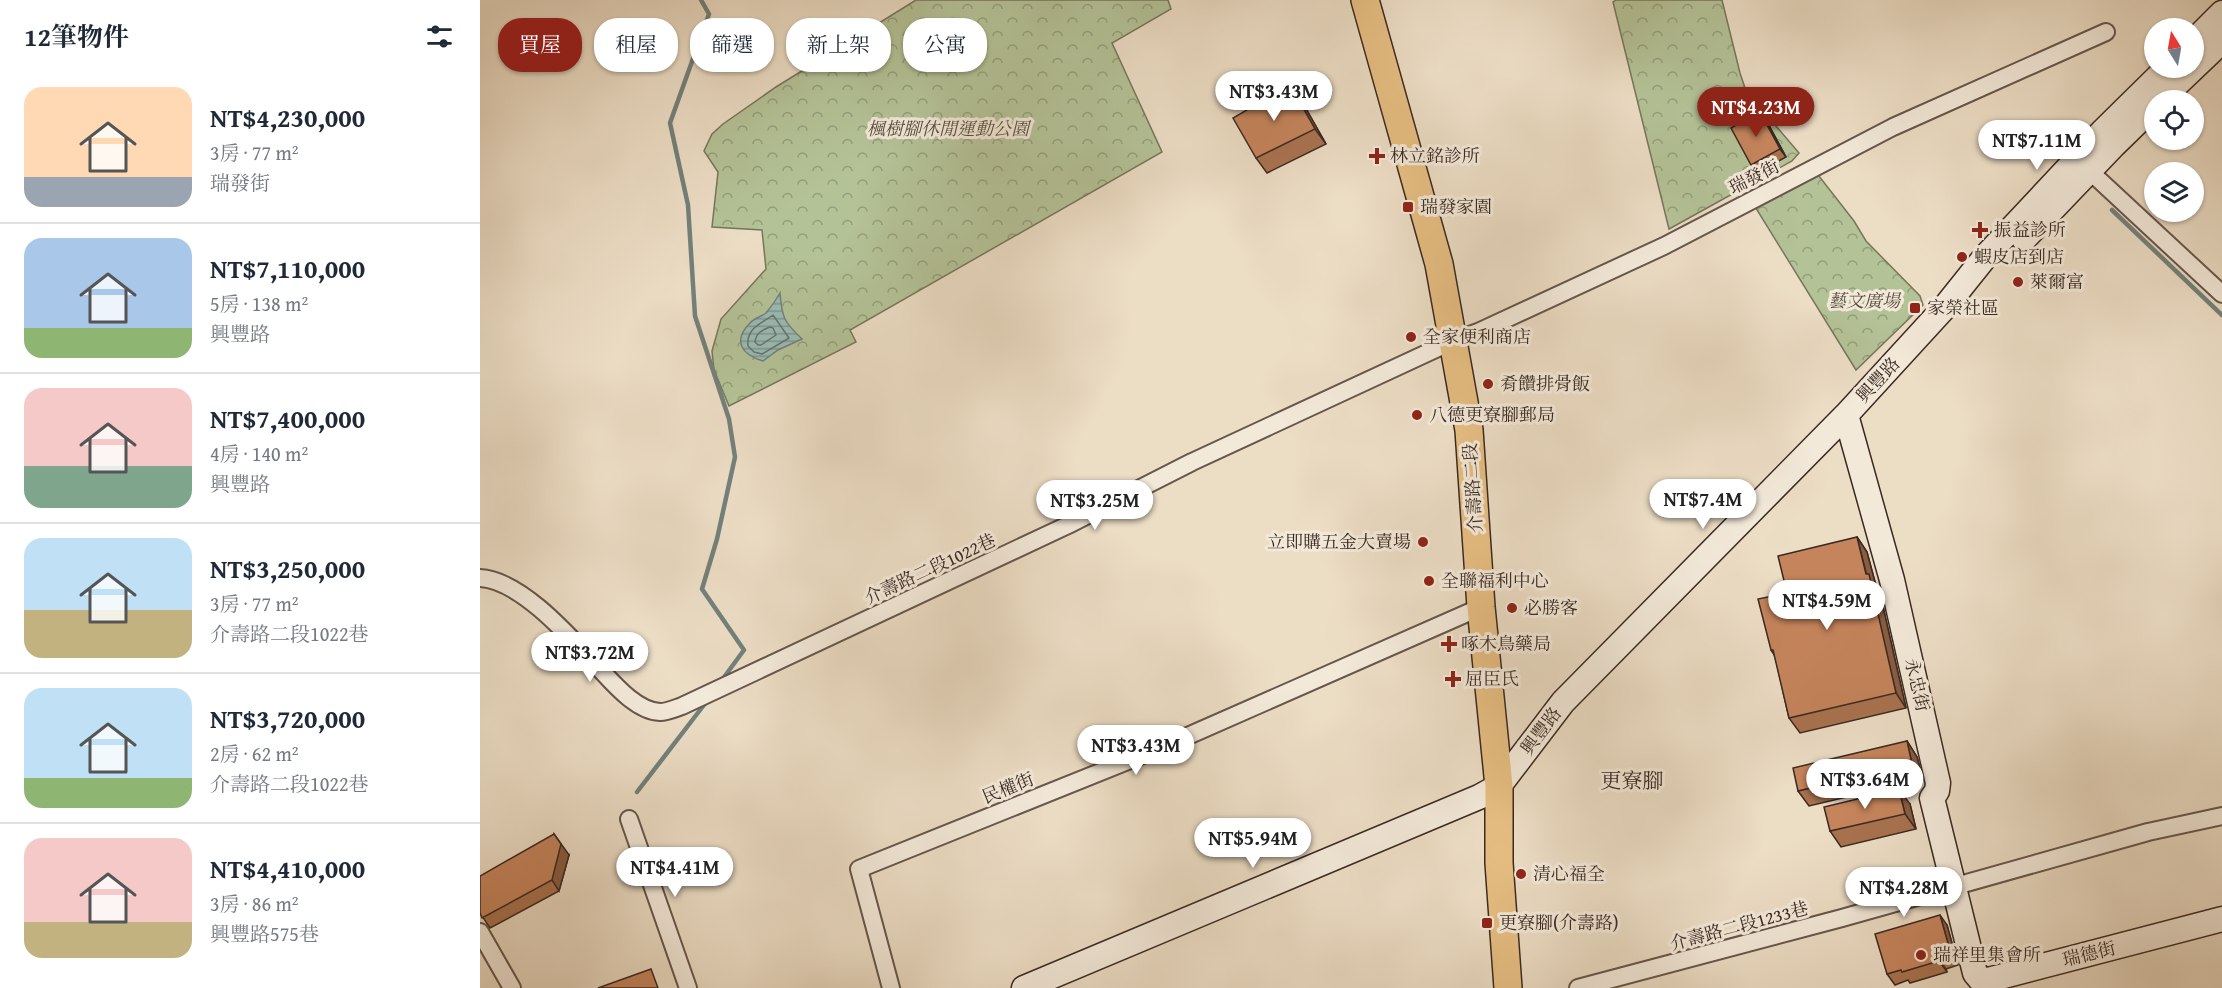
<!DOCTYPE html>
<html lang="zh-TW">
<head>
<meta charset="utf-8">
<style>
  body { margin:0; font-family:"Gentium Book Plus","Noto Serif TC",serif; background:#f6f6f7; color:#1f2937; height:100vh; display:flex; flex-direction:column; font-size:22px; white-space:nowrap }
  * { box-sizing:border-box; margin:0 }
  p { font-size:20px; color:#747a83 }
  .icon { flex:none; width:33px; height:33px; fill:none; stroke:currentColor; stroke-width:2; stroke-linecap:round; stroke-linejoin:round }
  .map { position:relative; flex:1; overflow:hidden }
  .drawer { display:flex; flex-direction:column; background:#fff; width:480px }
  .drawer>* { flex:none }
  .hud { position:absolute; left:18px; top:18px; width:570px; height:54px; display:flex; gap:12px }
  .needle { width:39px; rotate:349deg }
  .controls { position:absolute; left:1664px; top:18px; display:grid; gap:12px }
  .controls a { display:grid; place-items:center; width:60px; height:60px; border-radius:50%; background:#fff; box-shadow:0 2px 4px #0004; font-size:30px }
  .price { position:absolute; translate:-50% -51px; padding:0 14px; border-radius:21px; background:#fff; color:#222; font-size:20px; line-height:39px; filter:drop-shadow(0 2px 3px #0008) }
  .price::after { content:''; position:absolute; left:50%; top:36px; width:18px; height:14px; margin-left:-9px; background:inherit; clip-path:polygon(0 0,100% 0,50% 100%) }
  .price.current { background:#8f2418; color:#fff }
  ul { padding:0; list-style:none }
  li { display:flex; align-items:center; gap:18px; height:150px; padding:0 24px }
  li+li { border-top:2px solid #e0e1e3 }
  li span { display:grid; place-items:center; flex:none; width:168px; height:120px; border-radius:18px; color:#555 }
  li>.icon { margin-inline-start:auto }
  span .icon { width:72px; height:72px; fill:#fffc; stroke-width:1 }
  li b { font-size:26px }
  h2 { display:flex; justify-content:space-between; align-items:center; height:72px; padding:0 24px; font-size:26px }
  .pill { padding:0 21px; border-radius:24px; background:#fff; box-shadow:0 2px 4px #0004; font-size:21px; line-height:54px }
  .pill.current { background:#8f2418; color:#fff }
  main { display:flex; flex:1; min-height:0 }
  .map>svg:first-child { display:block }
  .park { fill:url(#park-crowns); stroke:#77765d; stroke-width:1.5 }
  .water { fill:url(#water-rules); stroke:#73817b; stroke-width:1.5 }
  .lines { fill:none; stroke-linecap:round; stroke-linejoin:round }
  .shore { stroke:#6a726c; stroke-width:1.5 }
  .stream { stroke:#73817b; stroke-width:4.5 }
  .street-casing { stroke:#66564c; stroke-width:20 }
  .secondary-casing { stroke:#3a2923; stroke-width:27 }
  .primary-casing { stroke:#3a2923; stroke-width:30 }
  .street { stroke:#f3e9d9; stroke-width:16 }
  .secondary { stroke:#f3e9d9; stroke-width:24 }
  .primary { stroke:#e6be82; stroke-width:27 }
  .wall { fill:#a9724f; stroke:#3a2923; stroke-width:1.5 }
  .shaded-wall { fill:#8a5c40; stroke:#3a2923; stroke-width:1.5 }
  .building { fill:#c5845c; stroke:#3a2923; stroke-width:1.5 }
  .poi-dot { fill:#8f2418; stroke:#f3e9d9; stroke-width:2 }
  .labels { text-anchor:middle; stroke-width:6; stroke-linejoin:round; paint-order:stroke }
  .park-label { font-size:18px; font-style:italic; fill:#584f40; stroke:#f3e9d9 }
  .poi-label { font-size:18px; fill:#3a2923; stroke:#f3e9d9; text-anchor:start }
  .street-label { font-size:18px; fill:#3a2923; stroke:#f3e9d9 }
  .quarter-label { font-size:21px; fill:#3a2923; stroke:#f3e9d9 }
</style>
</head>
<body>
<main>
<section class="drawer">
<h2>12筆物件<svg class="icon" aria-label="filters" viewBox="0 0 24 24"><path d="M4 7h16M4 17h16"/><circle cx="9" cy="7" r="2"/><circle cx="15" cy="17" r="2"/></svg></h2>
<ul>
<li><span style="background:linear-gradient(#ffd9b3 75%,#9aa5b1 0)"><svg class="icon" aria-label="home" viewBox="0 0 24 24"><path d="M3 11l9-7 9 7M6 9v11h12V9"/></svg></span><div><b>NT$4,230,000</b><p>3房 · 77 m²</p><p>瑞發街</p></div></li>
<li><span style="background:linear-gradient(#a9c7e8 75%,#8fb573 0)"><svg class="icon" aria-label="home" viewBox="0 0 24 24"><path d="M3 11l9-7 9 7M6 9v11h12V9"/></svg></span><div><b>NT$7,110,000</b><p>5房 · 138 m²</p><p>興豐路</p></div></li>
<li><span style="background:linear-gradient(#f6c9c9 65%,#7fa58c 0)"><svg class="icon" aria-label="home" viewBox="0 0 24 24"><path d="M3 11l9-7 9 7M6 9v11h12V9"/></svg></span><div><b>NT$7,400,000</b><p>4房 · 140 m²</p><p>興豐路</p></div></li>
<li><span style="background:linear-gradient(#bfe0f5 60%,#c2b280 0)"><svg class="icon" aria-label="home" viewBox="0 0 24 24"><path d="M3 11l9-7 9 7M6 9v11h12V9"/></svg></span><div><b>NT$3,250,000</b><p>3房 · 77 m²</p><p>介壽路二段1022巷</p></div></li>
<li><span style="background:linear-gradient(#bfe0f5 75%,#8fb573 0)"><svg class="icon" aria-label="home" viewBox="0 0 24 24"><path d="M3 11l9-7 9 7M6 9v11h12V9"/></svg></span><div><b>NT$3,720,000</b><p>2房 · 62 m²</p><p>介壽路二段1022巷</p></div></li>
<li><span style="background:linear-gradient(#f6c9c9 70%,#c2b280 0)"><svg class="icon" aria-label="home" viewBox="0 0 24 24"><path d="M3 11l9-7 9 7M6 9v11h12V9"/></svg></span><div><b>NT$4,410,000</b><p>3房 · 86 m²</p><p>興豐路575巷</p></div></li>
</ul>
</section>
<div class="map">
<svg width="1742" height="988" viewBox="0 0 1742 988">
  <defs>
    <pattern id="park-crowns" width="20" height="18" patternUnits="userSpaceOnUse" patternTransform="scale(1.5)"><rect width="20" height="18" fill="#b4c297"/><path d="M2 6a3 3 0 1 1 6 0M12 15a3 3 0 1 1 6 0" fill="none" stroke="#939e7b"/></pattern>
    <pattern id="water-rules" width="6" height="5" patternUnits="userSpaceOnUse" patternTransform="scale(1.5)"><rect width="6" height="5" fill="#99bcb5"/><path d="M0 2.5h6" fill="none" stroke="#7e9993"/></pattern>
  </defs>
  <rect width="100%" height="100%" fill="#ecddc5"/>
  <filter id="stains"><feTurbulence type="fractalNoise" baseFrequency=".00333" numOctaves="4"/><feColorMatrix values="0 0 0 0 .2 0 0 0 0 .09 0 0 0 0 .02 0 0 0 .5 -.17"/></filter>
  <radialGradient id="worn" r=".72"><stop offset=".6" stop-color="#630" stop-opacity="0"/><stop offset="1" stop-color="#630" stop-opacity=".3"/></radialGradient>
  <path class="park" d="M436 0H688L691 9 632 43 682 152 370 330 376 342 249 406 234 370 232 351 241 319 286 269 282 230 232 227 238 172 224 151 232 134 243 124 296 87Z
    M1136 0H1242L1260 73 1266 91 1319 153 1312 161 1189 229 1133 2Z
    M1335 171 1374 221 1386 241 1440 296 1443 305 1376 370 1274 205Z"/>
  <path class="water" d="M300 293C302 318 304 322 322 339L298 350 283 361C262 355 252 341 270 323 274 318 281 317 286 313 291 307 296 300 300 293Z"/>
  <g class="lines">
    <path class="shore" d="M293 315 309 338 282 354 274 352 268 346C266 328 281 324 293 315Z
      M290 327 293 328 296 335 281 345H278L275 342C276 333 282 330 290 327Z"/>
    <path class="stream" d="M221 0 229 14 190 123 208 205 215 316 249 419 255 457 237 539 222 589 264 650 242 680
      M1632 210 1742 315
      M157 792 227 701"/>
    <g class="street-casing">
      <path id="street" d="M1602 164 1742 294
        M0 578C41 580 91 638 118 667 133 683 156 711 180 712 187 712 196 708 202 706L588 525 712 462 973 341 998 332 1184 246 1413 127 1626 32
        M149 819 208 988
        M0 932 32 988
        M411 988 379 869 685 746 1001 607
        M1098 988 1362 918 1668 832 1742 816"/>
    </g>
    <g class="secondary-casing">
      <path id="secondary" d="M1713 42 1742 13
        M1680 100 1742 41
        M1544 239 1634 145 1674 106
        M1366 415 1412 580 1458 783 1457 791 1452 798 1495 973 1500 979 1508 980 1520 977 1742 919
        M544 988 999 797 1019 786 1083 702 1366 415 1465 307 1505 257 1624 130 1687 68"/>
    </g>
    <g class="primary-casing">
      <path id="primary" d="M885 0 959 264 989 430 1001 607 1019 786V863L1028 988"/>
    </g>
    <use href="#street" class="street"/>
    <use href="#secondary" class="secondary"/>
    <use href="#primary" class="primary"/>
  </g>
  <path class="wall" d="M810 85 821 100 846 144 787 173 776 158Z
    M1286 120 1306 157 1277 173 1271 165Z
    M1377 537 1387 552 1395 582 1399 589 1426 708 1320 733 1309 718 1295 656 1291 650 1307 593Z
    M1427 741 1437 757 1443 779 1329 806 1318 791Z
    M1430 804 1436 829 1361 847 1350 831Z
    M89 855 79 891 10 928 0 913Z
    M1467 925 1478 965 1466 969 1467 972 1430 983 1428 980 1415 985 1407 974Z"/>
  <path class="shaded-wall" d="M810 85 821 100 846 144 835 129Z
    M1280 112 1286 120 1306 157 1300 149Z
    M1377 537 1387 552 1395 582 1399 589 1426 708 1416 693Z
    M1427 741 1437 757 1443 779 1432 764Z
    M1419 789 1430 804 1436 829 1425 814Z
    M74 834 89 855 79 891 72 880Z
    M1460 915 1467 925 1478 965 1471 954Z
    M1458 958 1466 969 1467 972 1459 961Z"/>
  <path class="building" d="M810 85 835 129 776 158 753 118Z
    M1280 112 1300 149 1271 165 1251 128Z
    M1377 537 1386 574H1389L1416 693 1309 718 1293 650H1291L1278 599 1307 593 1298 556Z
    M1427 741 1432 764 1318 791 1313 768Z
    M1419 789 1425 814 1350 831 1344 807Z
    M74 834 81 844 72 880 2 918 0 913V876Z
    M1460 915 1471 954 1458 958 1459 961 1422 972 1421 970 1407 974 1395 934Z
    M171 969 178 988H118Z"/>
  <g class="poi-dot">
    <path d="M894 147h6v6h6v6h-6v6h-6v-6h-6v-6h6z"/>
    <rect x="922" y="201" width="12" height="12" rx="3"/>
    <path d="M1497 221h6v6h6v6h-6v6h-6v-6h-6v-6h6z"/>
    <circle cx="1482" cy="257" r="6"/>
    <circle cx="1538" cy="282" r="6"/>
    <rect x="1429" y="302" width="12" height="12" rx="3"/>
    <circle cx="931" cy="337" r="6"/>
    <circle cx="1008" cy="384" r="6"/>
    <circle cx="937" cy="415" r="6"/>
    <circle cx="943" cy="542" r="6"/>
    <circle cx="949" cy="581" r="6"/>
    <circle cx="1032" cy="608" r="6"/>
    <path d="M966 635h6v6h6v6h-6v6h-6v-6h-6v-6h6z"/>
    <path d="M970 670h6v6h6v6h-6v6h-6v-6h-6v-6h6z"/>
    <circle cx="1041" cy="874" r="6"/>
    <rect x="1001" y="917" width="12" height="12" rx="3"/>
    <circle cx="1441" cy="955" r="6"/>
  </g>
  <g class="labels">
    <g class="park-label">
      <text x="468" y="135">楓樹腳休閒運動公園</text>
      <text x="1384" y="307">藝文廣場</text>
    </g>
    <g class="poi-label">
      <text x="910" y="162">林立銘診所</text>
      <text x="940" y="213">瑞發家園</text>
      <text x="1514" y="236">振益診所</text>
      <text x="1494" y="263">蝦皮店到店</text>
      <text x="1550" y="288">萊爾富</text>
      <text x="1447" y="314">家榮社區</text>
      <text x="943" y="343">全家便利商店</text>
      <text x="1020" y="390">肴饡排骨飯</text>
      <text x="949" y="421">八德更寮腳郵局</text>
      <text x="931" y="548" text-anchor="end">立即購五金大賣場</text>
      <text x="961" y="587">全聯福利中心</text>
      <text x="1044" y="614">必勝客</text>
      <text x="981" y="650">啄木鳥藥局</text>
      <text x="985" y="685">屈臣氏</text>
      <text x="1053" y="880">清心福全</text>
      <text x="1019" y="929">更寮腳(介壽路)</text>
      <text x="1453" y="961">瑞祥里集會所</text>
    </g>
    <g class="street-label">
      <text transform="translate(1274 177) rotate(-27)" y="6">瑞發街</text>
      <text transform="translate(1398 380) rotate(-47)" y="6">興豐路</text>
      <text transform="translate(993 488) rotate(-94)" y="6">介壽路二段</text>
      <text transform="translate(450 569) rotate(-25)" y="6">介壽路二段1022巷</text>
      <text transform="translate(1437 685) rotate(77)" y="6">永忠街</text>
      <text transform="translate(1061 731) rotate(-53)" y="6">興豐路</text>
      <text transform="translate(528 788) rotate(-22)" y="6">民權街</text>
      <text transform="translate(1259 926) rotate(-15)" y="6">介壽路二段1233巷</text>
      <text transform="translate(1609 954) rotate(-14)" y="6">瑞德街</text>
    </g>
    <g class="quarter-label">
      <text x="1152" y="788">更寮腳</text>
    </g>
  </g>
  <rect width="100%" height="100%" filter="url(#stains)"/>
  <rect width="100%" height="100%" fill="url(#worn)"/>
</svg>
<div class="controls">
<a><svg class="needle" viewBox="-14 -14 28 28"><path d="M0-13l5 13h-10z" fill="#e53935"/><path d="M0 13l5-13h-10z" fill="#747a83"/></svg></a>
<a><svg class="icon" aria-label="locate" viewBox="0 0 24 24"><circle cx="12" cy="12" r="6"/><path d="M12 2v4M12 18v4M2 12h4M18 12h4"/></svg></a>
<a><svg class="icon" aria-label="layers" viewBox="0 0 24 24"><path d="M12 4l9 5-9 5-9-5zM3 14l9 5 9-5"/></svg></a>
</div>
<b class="price" style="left:794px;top:122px">NT$3.43M</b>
<b class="price current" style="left:1276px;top:138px">NT$4.23M</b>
<b class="price" style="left:1557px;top:171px">NT$7.11M</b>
<b class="price" style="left:1223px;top:530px">NT$7.4M</b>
<b class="price" style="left:615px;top:531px">NT$3.25M</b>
<b class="price" style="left:1347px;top:631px">NT$4.59M</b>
<b class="price" style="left:110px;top:683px">NT$3.72M</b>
<b class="price" style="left:656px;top:776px">NT$3.43M</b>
<b class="price" style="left:1385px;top:810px">NT$3.64M</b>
<b class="price" style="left:773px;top:869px">NT$5.94M</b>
<b class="price" style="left:195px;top:898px">NT$4.41M</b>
<b class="price" style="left:1424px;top:918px">NT$4.28M</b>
<div class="hud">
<a class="pill current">買屋</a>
<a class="pill">租屋</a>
<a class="pill">篩選</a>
<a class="pill">新上架</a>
<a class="pill">公寓</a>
</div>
</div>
</main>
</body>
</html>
